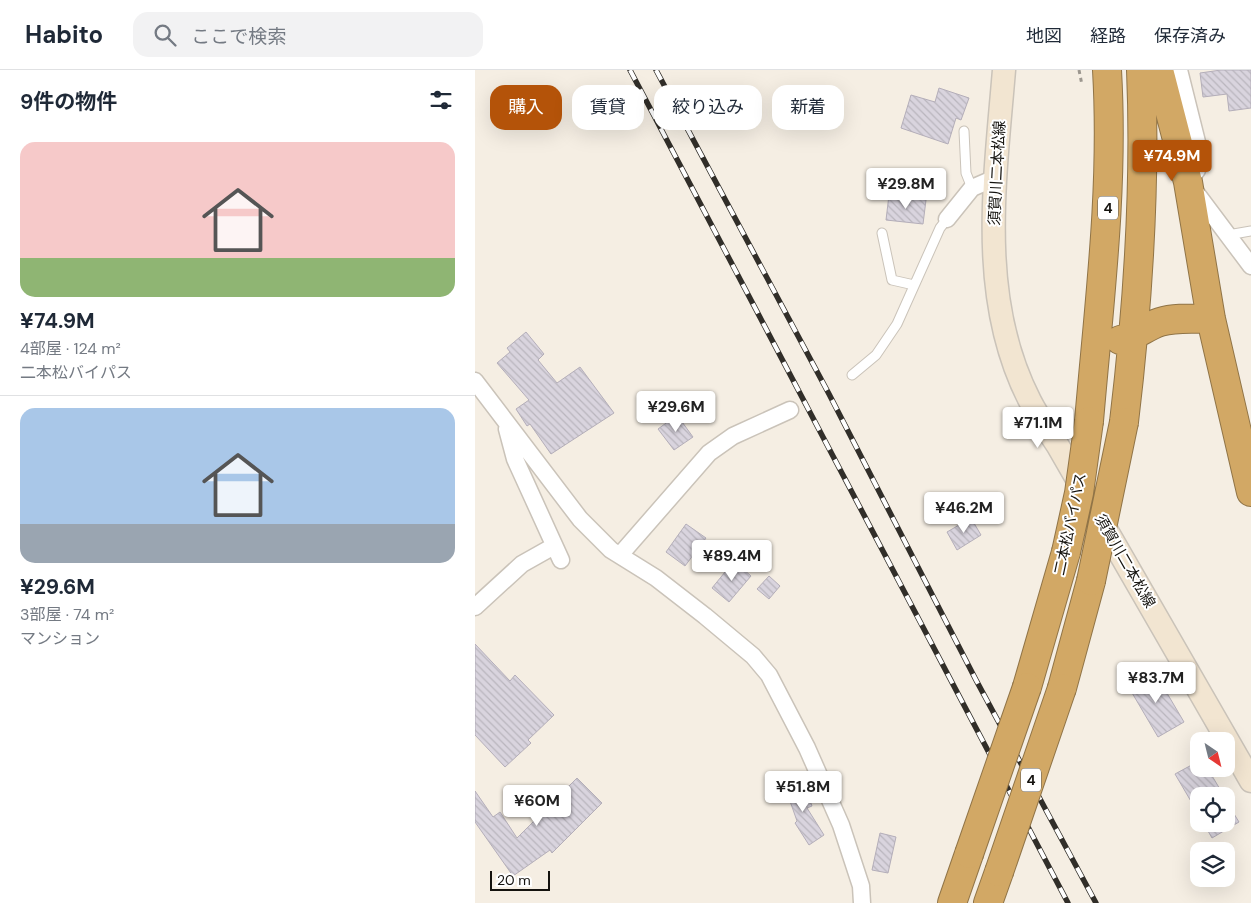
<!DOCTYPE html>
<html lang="ja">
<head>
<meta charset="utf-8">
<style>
  body { margin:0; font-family:"DM Sans","Noto Sans JP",sans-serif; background:#f2f2f3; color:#1f2937; height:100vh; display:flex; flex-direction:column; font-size:19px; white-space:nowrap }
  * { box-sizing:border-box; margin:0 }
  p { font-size:16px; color:#747a83 }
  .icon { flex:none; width:28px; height:28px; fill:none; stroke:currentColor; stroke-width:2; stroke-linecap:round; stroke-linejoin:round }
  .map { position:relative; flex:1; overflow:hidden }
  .panel { display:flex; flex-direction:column; background:#fff; width:475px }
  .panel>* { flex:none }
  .hud { position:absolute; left:15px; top:15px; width:475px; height:45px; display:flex; gap:10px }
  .needle { width:32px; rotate:145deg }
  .buttons { position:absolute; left:715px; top:662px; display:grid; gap:10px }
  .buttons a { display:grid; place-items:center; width:45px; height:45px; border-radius:10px; background:#fff; box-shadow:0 5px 20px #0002; font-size:25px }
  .scale { position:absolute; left:15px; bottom:12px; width:60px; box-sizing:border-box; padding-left:5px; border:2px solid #14120e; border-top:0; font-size:14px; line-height:18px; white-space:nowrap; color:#14120e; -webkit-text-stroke:4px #fff; paint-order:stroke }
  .price { position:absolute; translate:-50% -42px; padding:0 11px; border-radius:5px; background:#fff; color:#222; font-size:16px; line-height:32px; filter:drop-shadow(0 1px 2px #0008) }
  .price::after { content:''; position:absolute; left:50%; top:30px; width:15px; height:11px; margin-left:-8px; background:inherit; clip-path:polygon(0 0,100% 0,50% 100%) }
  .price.selected { background:#b45309; color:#fff }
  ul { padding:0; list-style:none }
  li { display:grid; align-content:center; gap:10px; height:265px; padding:0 20px }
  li+li { border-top:1px solid #e0e1e3 }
  li span { display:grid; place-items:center; height:155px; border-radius:15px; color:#555 }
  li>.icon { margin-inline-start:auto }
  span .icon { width:90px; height:90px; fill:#fffc; stroke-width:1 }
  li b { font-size:21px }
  h2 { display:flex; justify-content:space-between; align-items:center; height:60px; padding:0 20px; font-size:21px }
  .tag { padding:0 18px; border-radius:15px; background:#fff; box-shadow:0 5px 20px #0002; font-size:18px; line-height:45px }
  .tag.selected { background:#b45309; color:#fff }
  header { display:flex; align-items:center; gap:30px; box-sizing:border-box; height:70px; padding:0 25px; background:#fff; border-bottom:1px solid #e0e1e3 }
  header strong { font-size:24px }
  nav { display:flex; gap:28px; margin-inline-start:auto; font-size:18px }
  .search { width:350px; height:45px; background:#f2f2f3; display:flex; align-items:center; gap:12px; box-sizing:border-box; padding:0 18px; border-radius:15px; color:#747a83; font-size:19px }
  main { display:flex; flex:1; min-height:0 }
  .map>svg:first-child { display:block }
  .building { fill:url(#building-back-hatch); stroke:#b4aeb9 }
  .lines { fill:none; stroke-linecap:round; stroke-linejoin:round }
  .lane-casing { stroke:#cac3b9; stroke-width:11 }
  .street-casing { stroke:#cac3b9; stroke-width:19 }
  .secondary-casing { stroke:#cac3b9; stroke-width:25 }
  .highway-casing { stroke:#907447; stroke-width:30 }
  .path { stroke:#9c978f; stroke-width:3; stroke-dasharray:4 4; stroke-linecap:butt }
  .lane { stroke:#fff; stroke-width:9 }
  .street { stroke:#fff; stroke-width:16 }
  .secondary { stroke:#f2e5d1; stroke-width:22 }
  .highway { stroke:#d2a865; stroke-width:28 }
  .rail-casing { stroke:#312e29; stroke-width:5.5 }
  .rail { stroke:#fff; stroke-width:4; stroke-dasharray:11; stroke-linecap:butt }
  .highway-bridge-casing { stroke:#907447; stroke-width:30; stroke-linecap:butt }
  .highway-bridge { stroke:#d2a865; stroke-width:28 }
  .labels { text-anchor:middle; stroke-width:4; stroke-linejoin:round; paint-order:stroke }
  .shield { fill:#fff; stroke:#5a5956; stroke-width:1 }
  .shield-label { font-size:14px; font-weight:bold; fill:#14120e }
  .street-label { font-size:15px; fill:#14120e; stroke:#fff }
</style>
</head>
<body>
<header>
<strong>Habito</strong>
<div class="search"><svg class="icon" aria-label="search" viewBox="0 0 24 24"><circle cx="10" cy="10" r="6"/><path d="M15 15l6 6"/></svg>ここで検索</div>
<nav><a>地図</a><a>経路</a><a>保存済み</a></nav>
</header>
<main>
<section class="panel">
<h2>9件の物件<svg class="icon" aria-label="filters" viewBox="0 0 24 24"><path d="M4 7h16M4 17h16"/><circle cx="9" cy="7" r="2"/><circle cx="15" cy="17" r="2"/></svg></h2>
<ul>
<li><span style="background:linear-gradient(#f6c9c9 75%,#8fb573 0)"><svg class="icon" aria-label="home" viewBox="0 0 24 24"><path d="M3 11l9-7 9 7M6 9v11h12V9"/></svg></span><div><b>¥74.9M</b><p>4部屋 · 124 m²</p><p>二本松バイパス</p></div></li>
<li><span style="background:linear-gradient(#a9c7e8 75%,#9aa5b1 0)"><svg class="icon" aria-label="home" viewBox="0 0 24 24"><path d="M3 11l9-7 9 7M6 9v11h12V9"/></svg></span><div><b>¥29.6M</b><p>3部屋 · 74 m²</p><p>マンション</p></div></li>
</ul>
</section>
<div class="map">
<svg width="776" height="833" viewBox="0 0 776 833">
  <defs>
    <pattern id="building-back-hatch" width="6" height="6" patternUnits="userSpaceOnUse" patternTransform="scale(1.25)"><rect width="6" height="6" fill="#d9d4de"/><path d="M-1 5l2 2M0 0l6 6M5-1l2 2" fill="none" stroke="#b9b5bd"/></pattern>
  </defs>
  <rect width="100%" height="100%" fill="#f5eee3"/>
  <path class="building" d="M746 0H776V38L754 41 752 24 728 27 725 3Z
    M464 18 494 28 486 50 481 48 473 74 426 58 436 25 460 32Z
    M414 125 451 130 448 154 411 150Z
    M51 262 69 284 63 290 82 313 105 297 139 343 76 384 55 354 52 356 41 339 54 330 22 293 35 282 32 278Z
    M202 345 218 367 199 380 183 359Z
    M496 448 506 465 482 480 472 462Z
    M211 454 231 468 210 496 191 482Z
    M259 491 276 506 254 532 237 518Z
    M294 506 305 516 294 529 282 519Z
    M0 574 35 611 40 605 79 645 53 670 56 673 30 697 0 665Z
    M679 601 709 652 683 667 653 616Z
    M724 691V699H733L749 726H724V745L700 704Z
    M102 708 127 733 77 783 75 780 38 806 0 752V721L18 747 25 742 42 768Z
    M314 711 320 719 330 716 337 736 332 738 349 765 334 775 320 753 322 751 309 714Z
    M751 731 764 752 737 768 729 754H751Z
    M405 763 421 767 413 803 397 800Z"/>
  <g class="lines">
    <g class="lane-casing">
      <path id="lane" d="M489 61 491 103 497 118
        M407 163 417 210 439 215
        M753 165 776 161
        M377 305 401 285 422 254 465 158 472 149"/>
    </g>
    <g class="street-casing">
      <path id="street" d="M704 0 725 84 722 100 713 112 776 196
        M472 149 497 118 520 108
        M0 311 105 449 136 480 181 508 230 546 278 586 294 605 332 678 366 755 386 816 387 833
        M32 359 40 389 86 490
        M145 485 234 383 258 366 315 340
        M0 537 47 494 79 476"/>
    </g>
    <g class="secondary-casing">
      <path id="secondary" d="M529 0C520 110 502 229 555 331 563 347 574 362 583 376L776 711"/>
    </g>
    <g class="highway-casing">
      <path id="highway" d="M684 0 713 112 736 249 776 422
        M645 270C662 266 670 257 685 252 701 247 720 249 736 249
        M614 351C624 234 639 118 632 0
        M649 352C663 235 671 118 666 0
        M552 617 591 482
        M587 618 616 511
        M477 833 494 784
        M513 833 524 802"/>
    </g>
    <path class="path" d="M604 0 607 15"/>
    <use href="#lane" class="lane"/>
    <use href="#street" class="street"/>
    <use href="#secondary" class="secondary"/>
    <use href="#highway" class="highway"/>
    <g class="rail-casing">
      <path id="rail" d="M155 0 593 833
        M181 0 354 324 501 610 621 833"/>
    </g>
    <use href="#rail" class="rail"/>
    <g class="highway-bridge-casing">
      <path id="highway-bridge" d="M591 482 604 423 614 351
        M616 511 649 352
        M494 784 552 617
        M524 802 587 618"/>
    </g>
    <use href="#highway-bridge" class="highway-bridge"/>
  </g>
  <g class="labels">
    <g class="shield">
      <rect x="623" y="126.5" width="20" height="23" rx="4"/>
      <rect x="546" y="698.5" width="20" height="23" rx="4"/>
    </g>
    <g class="shield-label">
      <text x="633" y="143">4</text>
      <text x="556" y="715">4</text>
    </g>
    <g class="street-label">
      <text transform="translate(522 103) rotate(-87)" y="5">須賀川二本松線</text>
      <text transform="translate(595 454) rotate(-78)" y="5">二本松バイパス</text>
      <text transform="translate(650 491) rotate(60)" y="5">須賀川二本松線</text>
    </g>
  </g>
</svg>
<div class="buttons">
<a><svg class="needle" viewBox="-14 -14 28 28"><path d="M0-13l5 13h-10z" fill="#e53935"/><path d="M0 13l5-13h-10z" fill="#747a83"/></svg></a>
<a><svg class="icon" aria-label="locate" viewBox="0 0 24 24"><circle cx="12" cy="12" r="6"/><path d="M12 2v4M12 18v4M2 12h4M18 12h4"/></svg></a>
<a><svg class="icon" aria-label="layers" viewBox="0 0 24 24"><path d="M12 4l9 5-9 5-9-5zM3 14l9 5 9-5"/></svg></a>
</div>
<div class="scale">20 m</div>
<b class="price selected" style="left:697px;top:112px">¥74.9M</b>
<b class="price" style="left:431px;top:140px">¥29.8M</b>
<b class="price" style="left:201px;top:363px">¥29.6M</b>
<b class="price" style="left:563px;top:379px">¥71.1M</b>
<b class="price" style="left:489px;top:464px">¥46.2M</b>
<b class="price" style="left:257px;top:512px">¥89.4M</b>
<b class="price" style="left:681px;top:634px">¥83.7M</b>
<b class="price" style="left:328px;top:743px">¥51.8M</b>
<b class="price" style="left:62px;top:757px">¥60M</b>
<div class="hud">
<a class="tag selected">購入</a>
<a class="tag">賃貸</a>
<a class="tag">絞り込み</a>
<a class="tag">新着</a>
</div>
</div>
</main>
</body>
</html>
